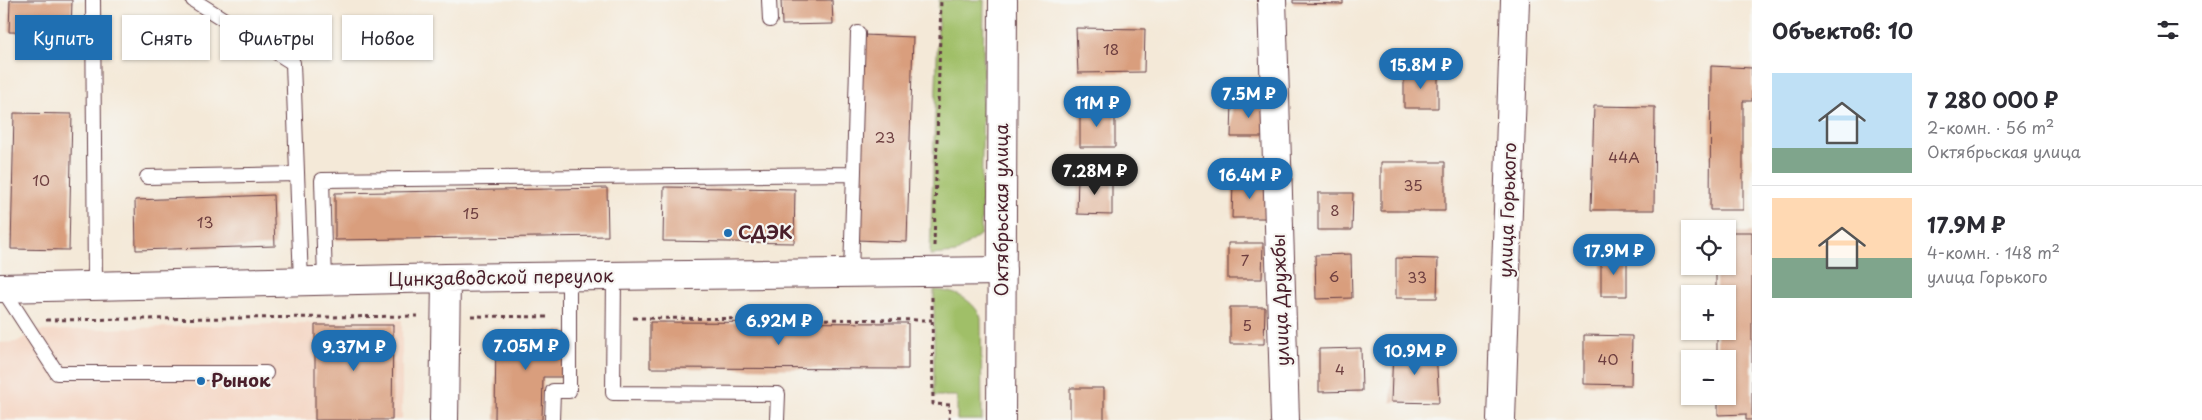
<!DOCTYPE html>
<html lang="ru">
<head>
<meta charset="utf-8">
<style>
  body { margin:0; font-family:"Playpen Sans",sans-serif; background:#f2f2f3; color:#2b2b33; height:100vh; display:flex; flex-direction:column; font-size:19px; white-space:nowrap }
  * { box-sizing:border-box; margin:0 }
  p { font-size:16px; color:#7c7c81 }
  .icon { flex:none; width:28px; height:28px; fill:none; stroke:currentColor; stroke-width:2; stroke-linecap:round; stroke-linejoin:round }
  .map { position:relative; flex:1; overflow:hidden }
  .drawer { display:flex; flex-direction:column; background:#fff; width:450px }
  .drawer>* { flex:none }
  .top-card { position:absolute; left:15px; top:15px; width:475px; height:45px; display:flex; gap:10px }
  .controls { position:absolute; left:1681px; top:220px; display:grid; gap:10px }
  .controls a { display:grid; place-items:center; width:55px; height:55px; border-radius:0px; background:#fff; box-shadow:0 1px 4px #0004; font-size:25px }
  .price { position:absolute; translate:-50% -42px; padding:0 11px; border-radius:18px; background:#1f6fb2; color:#fff; font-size:16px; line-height:32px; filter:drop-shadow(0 1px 2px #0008) }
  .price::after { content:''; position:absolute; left:50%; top:30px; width:15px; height:11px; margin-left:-8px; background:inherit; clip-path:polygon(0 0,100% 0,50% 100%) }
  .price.active { background:#222; color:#fff }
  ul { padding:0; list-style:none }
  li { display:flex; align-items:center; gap:15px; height:125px; padding:0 20px }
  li+li { border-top:1px solid #e1e1e2 }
  li span { display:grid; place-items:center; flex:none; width:140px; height:100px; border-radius:0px; color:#555 }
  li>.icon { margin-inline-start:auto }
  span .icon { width:60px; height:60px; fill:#fffc; stroke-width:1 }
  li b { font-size:21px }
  h2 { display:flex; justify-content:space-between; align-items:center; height:60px; padding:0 20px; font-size:21px }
  .tag { padding:0 18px; border-radius:0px; background:#fff; box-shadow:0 1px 4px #0004; font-size:18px; line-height:45px }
  .tag.active { background:#1f6fb2; color:#fff }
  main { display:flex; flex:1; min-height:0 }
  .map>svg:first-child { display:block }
  .built { fill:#f4d3c0 }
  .green { fill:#a0bf67; stroke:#756f49 }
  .building { fill:#d99e7d }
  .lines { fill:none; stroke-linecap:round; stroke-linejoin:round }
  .lane-casing { stroke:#643d45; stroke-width:16 }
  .street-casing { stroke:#643d45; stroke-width:30 }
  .secondary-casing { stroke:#643d45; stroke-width:30 }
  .path { stroke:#643d45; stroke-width:3; stroke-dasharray:4 4; stroke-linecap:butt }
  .lane { stroke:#fff; stroke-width:14 }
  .street { stroke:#fff; stroke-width:28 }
  .secondary { stroke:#fff; stroke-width:28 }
  .poi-dot { fill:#1f6fb2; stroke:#f6f6f2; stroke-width:2 }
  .labels { text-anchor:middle; stroke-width:4.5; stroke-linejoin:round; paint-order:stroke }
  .number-label { font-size:15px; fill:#6e3f40 }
  .street-label { font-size:18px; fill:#4a1f2b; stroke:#f6f6f2 }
  .poi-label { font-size:18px; font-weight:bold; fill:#4a1f2b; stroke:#f6f6f2; text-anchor:start }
</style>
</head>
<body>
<main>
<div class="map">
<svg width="1752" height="420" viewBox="0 0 1752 420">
  <rect width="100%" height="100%" fill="#f6f6f2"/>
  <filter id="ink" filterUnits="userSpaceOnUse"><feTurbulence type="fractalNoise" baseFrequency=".02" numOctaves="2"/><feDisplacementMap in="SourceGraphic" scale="10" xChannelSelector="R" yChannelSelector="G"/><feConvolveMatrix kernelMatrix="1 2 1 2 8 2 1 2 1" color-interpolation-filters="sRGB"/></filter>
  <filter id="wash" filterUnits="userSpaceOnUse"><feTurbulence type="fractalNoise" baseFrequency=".0096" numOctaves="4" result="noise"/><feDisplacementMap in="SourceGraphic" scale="20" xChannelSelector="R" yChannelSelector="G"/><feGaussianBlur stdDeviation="1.12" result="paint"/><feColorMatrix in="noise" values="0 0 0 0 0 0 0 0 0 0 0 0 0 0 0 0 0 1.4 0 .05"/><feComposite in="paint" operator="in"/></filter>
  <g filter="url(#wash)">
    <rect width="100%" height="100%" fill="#f4e9d8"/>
    <path class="built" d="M402 320V420H0V343L16 342 37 331Z"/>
    <path class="green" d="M939 0H984L981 234 956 253 930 255Z
      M934 290C955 291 971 298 981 317L982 420H957V396H934Z"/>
    <g id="blocks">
      <path class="building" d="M10 0H72L71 33 9 32Z
        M781 0H832L833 24 782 25Z
        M1293 0H1343V4L1293 3Z
        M1076 28 1145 29 1144 72 1078 73Z
        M863 35 913 37 907 242 857 240Z
        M1711 66 1752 68V101H1743V210H1710Z
        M1404 72H1438V108H1404Z
        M1232 101H1266V137H1231Z
        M1594 106 1655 107 1654 210H1591Z
        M1080 110H1115V147H1080Z
        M14 113 72 114 69 250 11 249Z
        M1381 162H1445V211H1381Z
        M1078 177 1112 178V215L1077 214Z
        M1233 181H1267V218H1232Z
        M664 187 795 189 794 243 663 241Z
        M607 188 608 236 335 240V193Z
        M1318 193H1353L1352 230H1318Z
        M273 195 275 246 136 250 135 200Z
        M1728 232H1752V420H1746V414L1718 415V396H1728V359H1717V331H1728V294H1716V266H1728Z
        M1228 243H1263L1262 279H1228Z
        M1351 254 1352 298 1316 299 1315 255Z
        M1601 255 1627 256V296H1601Z
        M1396 258 1438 259 1437 298H1396Z
        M1230 307H1265L1264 344H1230Z
        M650 322 908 323V369L650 368Z
        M315 325H393L392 420H315Z
        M496 331H565L564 377H543L542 420H495Z
        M1584 335 1632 336 1631 385 1584 384Z
        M1361 348 1362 391 1319 392V349Z
        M1393 349 1436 350 1439 403 1391 402Z
        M1070 388H1104V420H1070Z"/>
    </g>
  </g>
  <g filter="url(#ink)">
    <use href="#blocks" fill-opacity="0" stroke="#643d45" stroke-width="1"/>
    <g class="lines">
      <g class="lane-casing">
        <path id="lane" d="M93 0 95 286
          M193 0 293 63 301 282
          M769 0 770 20
          M147 177 297 174
          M851 274 858 33
          M614 276 613 393 778 394 777 420
          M325 281 322 180 854 174
          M2 288 57 373H266
          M552 420 553 391H569V276"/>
      </g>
      <g class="street-casing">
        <path id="street" d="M1272 0 1285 420
          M0 288 446 278 1002 271
          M444 420 446 278
          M1501 420 1515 0"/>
      </g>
      <g class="secondary-casing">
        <path id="secondary" d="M1001 420 1003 0"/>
      </g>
      <path class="path" d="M934 246 941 0
        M932 297 933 404 950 405 949 420
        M471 316 549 317
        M633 318 932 320
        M46 320 419 316"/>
      <use href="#lane" class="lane"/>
      <use href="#street" class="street"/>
      <use href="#secondary" class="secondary"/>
    </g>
  </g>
  <g class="poi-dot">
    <circle cx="728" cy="233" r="5"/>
    <circle cx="201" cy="381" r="5"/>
  </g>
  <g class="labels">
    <g class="number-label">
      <text x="1111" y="55">18</text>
      <text x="885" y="143">23</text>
      <text x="1624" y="163">44А</text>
      <text x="41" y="186">10</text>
      <text x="1413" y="191">35</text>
      <text x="1335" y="216">8</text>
      <text x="471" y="219">15</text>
      <text x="205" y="228">13</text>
      <text x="1245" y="266">7</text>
      <text x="1334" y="282">6</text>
      <text x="1417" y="283">33</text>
      <text x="1247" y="331">5</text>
      <text x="1608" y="365">40</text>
      <text x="1340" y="375">4</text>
    </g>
    <g class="street-label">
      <text transform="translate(1002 210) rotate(-90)" y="6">Октябрьская улица</text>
      <text transform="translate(1508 210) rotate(-88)" y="6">улица Горького</text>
      <text transform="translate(501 278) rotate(-1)" y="6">Цинкзаводской переулок</text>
      <text transform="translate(1281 300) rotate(-92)" y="6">улица Дружбы</text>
    </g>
    <g class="poi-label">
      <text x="738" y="239">СДЭК</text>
      <text x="211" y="387">Рынок</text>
    </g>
  </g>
</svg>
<div class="controls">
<a><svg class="icon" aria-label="locate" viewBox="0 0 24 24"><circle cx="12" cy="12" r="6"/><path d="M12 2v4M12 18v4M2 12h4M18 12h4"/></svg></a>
<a>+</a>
<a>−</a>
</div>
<b class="price" style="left:1421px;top:90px">15.8M ₽</b>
<b class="price" style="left:1249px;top:119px">7.5M ₽</b>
<b class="price" style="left:1097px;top:128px">11M ₽</b>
<b class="price active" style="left:1095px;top:196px">7.28M ₽</b>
<b class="price" style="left:1250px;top:200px">16.4M ₽</b>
<b class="price" style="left:1614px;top:276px">17.9M ₽</b>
<b class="price" style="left:779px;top:346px">6.92M ₽</b>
<b class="price" style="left:526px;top:371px">7.05M ₽</b>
<b class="price" style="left:354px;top:372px">9.37M ₽</b>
<b class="price" style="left:1415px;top:376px">10.9M ₽</b>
<div class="top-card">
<a class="tag active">Купить</a>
<a class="tag">Снять</a>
<a class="tag">Фильтры</a>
<a class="tag">Новое</a>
</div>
</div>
<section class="drawer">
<h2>Объектов: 10<svg class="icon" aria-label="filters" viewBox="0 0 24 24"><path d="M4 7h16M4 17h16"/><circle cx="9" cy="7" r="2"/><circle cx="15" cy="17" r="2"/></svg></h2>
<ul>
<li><span style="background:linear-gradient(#bfe0f5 75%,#7fa58c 0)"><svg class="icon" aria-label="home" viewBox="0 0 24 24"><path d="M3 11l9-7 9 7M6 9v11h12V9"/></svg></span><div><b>7 280 000 ₽</b><p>2-комн. · 56 m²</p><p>Октябрьская улица</p></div></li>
<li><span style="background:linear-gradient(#ffd9b3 60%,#7fa58c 0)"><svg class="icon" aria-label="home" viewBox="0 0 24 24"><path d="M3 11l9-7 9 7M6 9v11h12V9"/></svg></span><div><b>17.9M ₽</b><p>4-комн. · 148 m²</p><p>улица Горького</p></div></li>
</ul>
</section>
</main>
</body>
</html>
